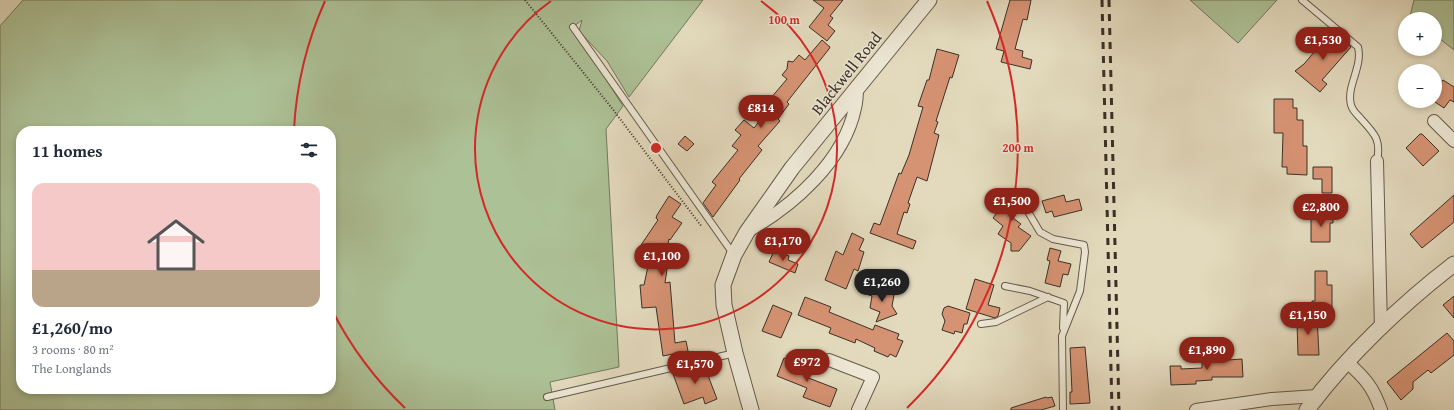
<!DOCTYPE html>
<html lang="en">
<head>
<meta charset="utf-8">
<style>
  body { margin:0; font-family:"Gentium Book Plus",serif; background:#f6f6f7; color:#1f2937; height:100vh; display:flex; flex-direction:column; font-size:15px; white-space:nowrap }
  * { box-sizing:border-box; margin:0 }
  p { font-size:13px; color:#747a83 }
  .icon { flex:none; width:22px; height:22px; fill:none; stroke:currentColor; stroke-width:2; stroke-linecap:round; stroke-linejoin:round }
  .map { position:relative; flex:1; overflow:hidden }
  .panel { position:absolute; left:16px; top:126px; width:320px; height:268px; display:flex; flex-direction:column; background:#fff; border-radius:16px; box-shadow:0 2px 6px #0003 }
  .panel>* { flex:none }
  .controls { position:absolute; left:1398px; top:12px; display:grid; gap:8px }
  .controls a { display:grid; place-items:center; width:44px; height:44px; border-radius:50%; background:#fff; box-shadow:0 2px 6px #0003; font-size:20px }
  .price { position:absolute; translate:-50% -34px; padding:0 9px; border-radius:14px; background:#8f2418; color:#fff; font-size:13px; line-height:26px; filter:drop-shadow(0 1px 2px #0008) }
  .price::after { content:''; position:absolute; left:50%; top:24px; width:12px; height:9px; margin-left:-6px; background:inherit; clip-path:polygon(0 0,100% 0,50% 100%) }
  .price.active { background:#222; color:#fff }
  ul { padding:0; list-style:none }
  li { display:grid; align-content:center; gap:8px; height:212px; padding:0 16px }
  li span { display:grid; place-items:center; height:124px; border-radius:12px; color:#555 }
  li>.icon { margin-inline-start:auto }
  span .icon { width:72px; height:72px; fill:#fffc; stroke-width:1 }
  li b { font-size:17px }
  h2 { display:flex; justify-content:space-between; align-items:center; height:48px; padding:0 16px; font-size:17px }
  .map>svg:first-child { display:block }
  .green { fill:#adc196; stroke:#74785f; fill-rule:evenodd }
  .building { fill:#d69373; stroke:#3a3028 }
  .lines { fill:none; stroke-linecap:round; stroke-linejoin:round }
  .service-casing { stroke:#645a4d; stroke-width:8 }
  .minor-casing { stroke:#645a4d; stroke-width:14 }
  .tertiary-casing { stroke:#645a4d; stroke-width:17 }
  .path { stroke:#3a3028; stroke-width:2; stroke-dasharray:1 2; stroke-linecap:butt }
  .service { stroke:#ede7d4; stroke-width:6 }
  .minor { stroke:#ede7d4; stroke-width:12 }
  .tertiary { stroke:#ede7d4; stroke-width:15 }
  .rail { stroke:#3a3028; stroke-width:3; stroke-dasharray:7 7; stroke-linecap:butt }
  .ring { fill:none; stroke:#d62828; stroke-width:2 }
  .labels { text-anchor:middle; stroke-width:3; stroke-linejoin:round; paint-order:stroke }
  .street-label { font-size:16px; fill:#3a3028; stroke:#ede7d4 }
  .centre { fill:#d62828; stroke:#ede7d4; stroke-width:2 }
  .ring-label { font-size:12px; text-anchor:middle; font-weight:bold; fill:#d62828; stroke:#ede7d4; stroke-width:3; stroke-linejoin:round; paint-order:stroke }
</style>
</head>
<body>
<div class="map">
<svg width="1454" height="410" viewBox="0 0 1454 410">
  <rect width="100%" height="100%" fill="#e3dabd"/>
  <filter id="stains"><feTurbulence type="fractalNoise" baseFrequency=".005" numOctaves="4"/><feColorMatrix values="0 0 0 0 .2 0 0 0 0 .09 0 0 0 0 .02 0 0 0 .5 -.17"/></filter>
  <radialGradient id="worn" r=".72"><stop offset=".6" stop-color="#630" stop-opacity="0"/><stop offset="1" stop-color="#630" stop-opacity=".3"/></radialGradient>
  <path class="green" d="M23 0H703L629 97 607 61 579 31 582 20 573 27 623 106 606 129 619 367 550 382 555 410H0V26ZM21 131H331V389H21Z
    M1190 0H1277L1238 43Z
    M1414 0H1454V50L1435 35V19H1414L1410 16Z"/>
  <path class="building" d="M813 0H843L830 16 833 18 828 25 835 31 827 41 809 27 824 8Z
    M1010 0H1031L1027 20 1023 19 1015 49 1023 51 1022 57 1032 60 1030 69 1001 62 1004 51 996 49Z
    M1332 31 1351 47 1322 80 1327 84 1320 92 1295 71 1304 64Z
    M822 40 830 47 829 49 794 93 787 102 789 104 778 119 780 121 758 146 762 150 739 179 740 180 713 217 703 203 716 185 712 182 738 150 732 146 741 135 735 130 744 120 754 128 769 109 765 105 787 79 782 75 787 69 788 61 793 62 799 55 805 60Z
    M937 49 959 55 952 78 950 77 936 121 938 122 934 133 939 135 927 181 917 177 908 203 910 204 907 213 904 212 897 234 916 241 913 249 870 233 874 223 880 225 899 173 901 174 909 155 923 107 918 106 927 80H929Z
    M1443 80 1454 87V102L1450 100 1444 108 1435 102V91Z
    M1274 99H1293V108H1297V120H1303V146H1307V175L1287 174V167H1282L1283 133H1274Z
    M1420 134H1422L1439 151 1423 166 1406 148Z
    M685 136 694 144 687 151 678 144Z
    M1313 167H1332V193H1322V179H1313Z
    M1015 189 1027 199 1013 218 1021 224 1018 227 1031 236 1019 251H1011V243L998 234 1003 226 993 218Z
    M1064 195 1066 202 1079 199 1082 210 1054 217 1052 211 1046 213 1042 201Z
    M1454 195V222L1422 248 1410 234Z
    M669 196 681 204 672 217 682 223 670 240 669 239 663 268 667 269 665 283 670 282 675 343 686 341 688 351 663 356 656 307 642 308 640 285H644L651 252 641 245 658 220 656 218 657 215Z
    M1311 214H1333V223H1330V242H1311Z
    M852 233 864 239 859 250 864 252 858 271 854 269 846 289 825 280 836 251 843 255Z
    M1050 248 1061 251 1058 261 1071 264 1068 275 1063 274 1060 287 1045 283 1050 261 1047 260Z
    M774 251 789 256 788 260 798 264 795 273 769 262Z
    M1315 271H1327V285H1332V312H1312V301H1315Z
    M975 279 994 285 988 305 1000 308 998 316 995 318 966 309Z
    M869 285 894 295 892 306 897 314 876 322 880 312 870 308 872 296 866 294Z
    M1454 296V318L1443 305Z
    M805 297 831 307 829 312 873 330 875 325 899 334 897 339 903 341 896 357 890 354 888 357 874 351 875 348 856 339 855 343 829 333 831 328 798 315Z
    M773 305 792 313 781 338 762 331Z
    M948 306 970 313 967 324H964L962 333 955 331 954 334 942 330 945 321 942 314 944 308Z
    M1317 316 1319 355H1298L1297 323H1299V317Z
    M1447 333 1454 341V355L1431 373 1428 370 1413 382V389L1401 400 1387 382Z
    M1085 347 1090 403 1070 404V392H1072L1070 348Z
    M1228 356V360L1242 359 1243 377H1212V380L1196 381V384L1171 385 1170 366H1181V369L1202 368V358Z
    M784 358 809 368 806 377 837 389 830 407 803 397 807 388 777 376Z
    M704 365 717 399 705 404 703 397 684 404 673 374Z
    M1046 397 1047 398 1052 397 1055 406 1041 410H1011V408Z"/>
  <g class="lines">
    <g class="service-casing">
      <path id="service" d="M1302 0 1358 47C1363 67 1346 86 1351 105 1353 112 1358 115 1362 120 1376 135 1381 141 1377 161
        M573 27 734 255
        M1027 210 1040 232 1053 239 1084 245 1085 252 1080 291 1062 336 1063 410
        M1005 286 1030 291 1064 303 1063 328
        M981 324 996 322 1048 297
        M547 397 735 353"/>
    </g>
    <g class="minor-casing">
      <path id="minor" d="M1434 121 1454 141
        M1377 161 1381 328
        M748 231C793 206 844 161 855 108 857 101 857 93 857 86
        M829 360 873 377 858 410
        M1347 362C1365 378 1373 387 1381 410
        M1196 410 1272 399 1317 396"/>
    </g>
    <g class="tertiary-casing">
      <path id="tertiary" d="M751 410 735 353 724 305 723 285 734 255 747 232 792 168 929 0
        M1307 410C1346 357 1402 304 1454 264"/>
    </g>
    <path class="path" d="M525 0 611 107 702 227"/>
    <use href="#service" class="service"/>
    <use href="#minor" class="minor"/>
    <use href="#tertiary" class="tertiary"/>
    <path class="rail" d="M1102 0 1112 410
      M1109 0 1119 410"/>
  </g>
  <g class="ring">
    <path d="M761 1A181 181 0 1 1 551 1"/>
    <path d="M405 408A362 362 0 0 1 332 310M294 129A362 362 0 0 1 325 1M987 1A362 362 0 0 1 907 408"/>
  </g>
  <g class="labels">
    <g class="street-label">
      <text transform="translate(846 73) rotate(-51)" y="6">Blackwell Road</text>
    </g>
  </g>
  <circle cx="656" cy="148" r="6" class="centre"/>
  <g class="ring-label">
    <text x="784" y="24">100 m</text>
    <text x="1018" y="152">200 m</text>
  </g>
  <rect width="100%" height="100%" filter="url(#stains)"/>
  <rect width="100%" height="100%" fill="url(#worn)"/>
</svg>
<div class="controls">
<a>+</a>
<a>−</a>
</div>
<b class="price" style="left:1323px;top:61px">£1,530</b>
<b class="price" style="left:761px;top:129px">£814</b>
<b class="price" style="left:1012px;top:222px">£1,500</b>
<b class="price" style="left:1321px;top:228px">£2,800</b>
<b class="price" style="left:783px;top:262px">£1,170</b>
<b class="price" style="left:662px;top:277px">£1,100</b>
<b class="price active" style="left:882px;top:303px">£1,260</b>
<b class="price" style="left:1308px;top:336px">£1,150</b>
<b class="price" style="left:1207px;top:371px">£1,890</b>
<b class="price" style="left:807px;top:383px">£972</b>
<b class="price" style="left:695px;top:385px">£1,570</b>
<section class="panel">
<h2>11 homes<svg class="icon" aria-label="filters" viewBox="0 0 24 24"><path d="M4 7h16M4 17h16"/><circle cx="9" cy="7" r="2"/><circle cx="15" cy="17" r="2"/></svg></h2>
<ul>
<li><span style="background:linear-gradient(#f6c9c9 70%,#b9a48a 0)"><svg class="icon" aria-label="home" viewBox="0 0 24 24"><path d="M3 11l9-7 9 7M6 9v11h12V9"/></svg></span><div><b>£1,260/mo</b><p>3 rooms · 80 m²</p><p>The Longlands</p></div></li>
</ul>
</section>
</div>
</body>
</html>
